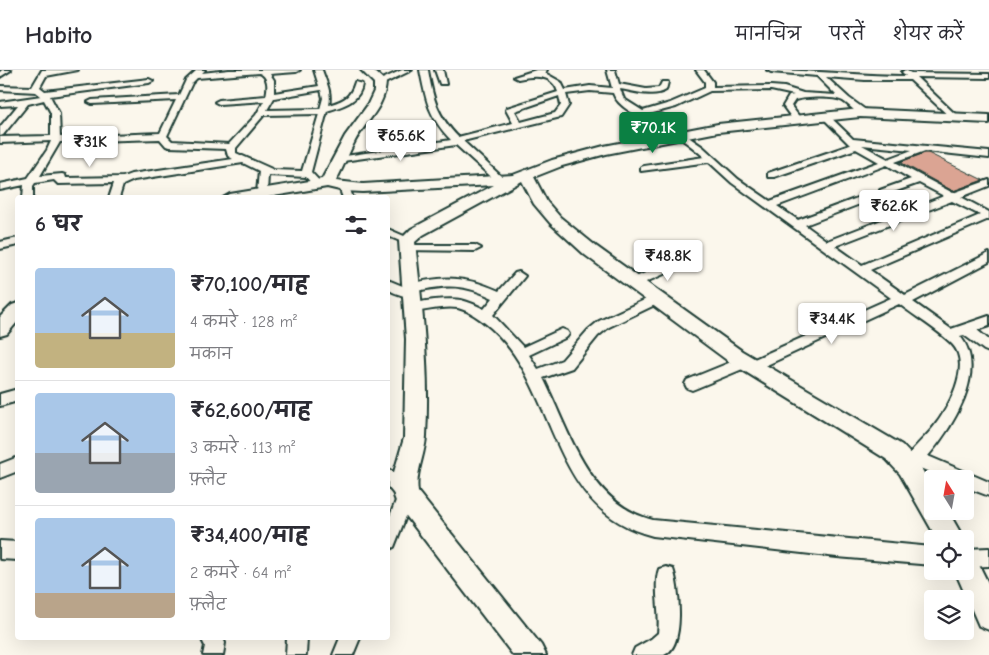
<!DOCTYPE html>
<html lang="hi">
<head>
<meta charset="utf-8">
<style>
  body { margin:0; font-family:"Comic Neue","Playpen Sans Deva",sans-serif; background:#f2f2f3; color:#2b2b33; height:100vh; display:flex; flex-direction:column; font-size:19px; white-space:nowrap }
  * { box-sizing:border-box; margin:0 }
  p { font-size:16px; color:#7c7c81 }
  .icon { flex:none; width:28px; height:28px; fill:none; stroke:currentColor; stroke-width:2; stroke-linecap:round; stroke-linejoin:round }
  .map { position:relative; flex:1; overflow:hidden }
  .drawer { position:absolute; left:15px; top:125px; width:375px; height:445px; display:flex; flex-direction:column; background:#fff; border-radius:5px; box-shadow:0 5px 20px #0002 }
  .drawer>* { flex:none }
  .needle { width:32px; rotate:349deg }
  .fabs { position:absolute; left:924px; top:400px; display:grid; gap:10px }
  .fabs a { display:grid; place-items:center; width:50px; height:50px; border-radius:5px; background:#fff; box-shadow:0 5px 20px #0002; font-size:25px }
  .price { position:absolute; translate:-50% -42px; padding:0 11px; border-radius:5px; background:#fff; color:#222; font-size:16px; line-height:32px; filter:drop-shadow(0 1px 2px #0008) }
  .price::after { content:''; position:absolute; left:50%; top:30px; width:15px; height:11px; margin-left:-8px; background:inherit; clip-path:polygon(0 0,100% 0,50% 100%) }
  .price.selected { background:#0b8043; color:#fff }
  ul { padding:0; list-style:none }
  li { display:flex; align-items:center; gap:15px; height:125px; padding:0 20px }
  li+li { border-top:1px solid #e1e1e2 }
  li span { display:grid; place-items:center; flex:none; width:140px; height:100px; border-radius:5px; color:#555 }
  li>.icon { margin-inline-start:auto }
  span .icon { width:60px; height:60px; fill:#fffc; stroke-width:1 }
  li b { font-size:21px }
  h2 { display:flex; justify-content:space-between; align-items:center; height:60px; padding:0 20px; font-size:21px }
  header { display:flex; align-items:center; gap:30px; box-sizing:border-box; height:70px; padding:0 25px; background:#fff; border-bottom:1px solid #e1e1e2 }
  header strong { font-size:24px }
  nav { display:flex; gap:28px; margin-inline-start:auto; font-size:18px }
  .map>svg:first-child { display:block }
  .building { fill:#dba493; stroke:#1f3d34 }
  .lines { fill:none; stroke-linecap:round; stroke-linejoin:round }
  .street-casing { stroke:#1f3d34; stroke-width:4 }
  .secondary-casing { stroke:#1f3d34; stroke-width:4 }
  .street { fill:#fbf7ec; fill-rule:evenodd }
  .secondary { fill:#fbf7ec; fill-rule:evenodd }
</style>
</head>
<body>
<header>
<strong>Habito</strong>
<nav><a>मानचित्र</a><a>परतें</a><a>शेयर करें</a></nav>
</header>
<div class="map">
<svg width="989" height="585" viewBox="0 0 989 585">
  <rect width="100%" height="100%" fill="#fbf7ec"/>
  <filter id="ink" filterUnits="userSpaceOnUse"><feTurbulence type="fractalNoise" baseFrequency=".02" numOctaves="2"/><feDisplacementMap in="SourceGraphic" scale="10" xChannelSelector="R" yChannelSelector="G"/><feConvolveMatrix kernelMatrix="1 2 1 2 8 2 1 2 1" color-interpolation-filters="sRGB"/></filter>
  <g filter="url(#ink)">
    <path class="building" d="M925 83H928L983 110 953 121 900 92Z"/>
    <g class="lines">
      <g class="street-casing">
        <path id="street" d="M2 0H11L0 7V2Z
          M42 0H78L46 6 40 17 45 21 149 9 153 11 149 13 50 26 59 43 60 67 160 63 176 30 92 34 88 32 92 30 179 25 186 10 197 0H205L202 3 229 0H300L296 2 270 4 274 10V23L319 16 314 0H322C326 12 332 22 329 35 344 30 350 28 355 12L362 14C360 32 342 36 327 41L311 102 323 115 321 117H315L306 107 268 105 267 123 262 126 258 125 257 123 259 101 243 93 134 110 123 115 119 128H109L114 113 58 114 54 110 35 113 33 116V128H23L24 115 0 120V114L28 108 47 80 51 71 0 73V67L51 66V43L44 30 28 34 3 65 0 66V57L18 35 0 36V32L41 26 36 22 0 20V16L32 17ZM259 3C269 7 268 17 266 26L219 30 215 32 219 34 264 31 256 45 229 74 172 71 167 66 192 13 197 8ZM321 20 323 28 320 39 267 40 274 28ZM319 44 302 101 274 100 236 83V78L264 45ZM160 69 166 76 169 77 226 79 228 86 233 89 131 104 123 107 66 108 65 105 62 104 40 106 60 72Z
          M402 0H412L383 14 376 12Z
          M420 0H428C433 29 437 45 458 67L513 53 506 40 507 38 558 22C552 3 533 6 518 9L514 7 536 0H547L545 3 561 12 565 20 590 16 612 18 607 0H615L619 14 646 19 659 18 662 12H668L666 20C654 28 633 21 620 19L624 29 643 41 670 33 705 18V12L696 0H704L713 12V17L771 16 784 17 803 23 836 25 817 6 771 2 767 0C814 0 859 6 906 6L902 2 905 0 911 3 989 4V8L916 7 955 44V48L952 49 910 10H865L826 7 849 28 867 41V45C857 46 851 36 843 31 834 26 805 27 795 30L791 36 801 49 797 52 794 51 783 36 789 26 794 25 771 20 710 21 676 37 649 44 661 52 671 55 703 77 738 109 770 131 879 92 856 79 774 107H768V103L850 75 823 48V44L826 43 853 69 989 82V88L925 81 895 92 953 123 989 110V116L961 127 989 142V149L870 200 905 225 989 183V192L913 232 951 259 989 246V256L977 260 989 270V282L984 280 964 265 960 266C989 301 952 358 928 386L989 412V426L965 417V409H945L918 397 914 402 908 404 902 402 900 397C907 383 922 371 932 359 947 341 973 295 952 274 937 259 916 247 899 234L756 300 751 301 745 298 697 318 692 320 687 318 685 314 687 310 741 288 746 287 752 290 891 228 732 113 709 92 641 101V97L644 96 704 87C693 77 679 67 666 59 650 51 619 41 613 23L590 21 566 24 569 35 561 47 463 71 503 108V112H497L456 75 336 92V88L339 87 451 70C429 47 426 31 420 0ZM559 26 561 35 555 43 521 52 515 41ZM862 75 912 80 888 89ZM887 95 911 109 880 120V124H888L919 113 944 126 827 171 805 155 868 131V127H860L798 150 777 136ZM952 131 980 145 862 195 835 176Z
          M435 0H443L446 14H440Z
          M344 114 349 117 353 128H343L339 117Z
          M388 159 411 169 413 171 407 174 388 166Z
          M18 168V175L0 179V172Z
          M406 175H475L481 178 475 181 402 180 400 178 402 176Z
          M690 184 694 185 696 188 694 191 639 215 635 216 629 212 631 209Z
          M519 202 525 206 493 245 523 277 562 259 567 261 569 264 567 267 529 285 538 299 562 290 588 260 599 251 653 226H661L663 229 661 232 609 257 598 266 572 298 543 308C569 360 588 434 653 450L932 477V495L837 487 653 466C548 440 559 318 491 258 482 250 470 241 458 238 444 236 428 240 413 242L407 238C413 230 451 228 461 230 469 232 476 235 484 239L493 228C464 214 448 214 417 221L418 223 416 226C407 228 395 224 388 219V210L405 217 407 215C442 205 466 206 499 221L515 203Z
          M18 319V331L0 336V324Z
          M18 387V401L0 408V394Z
          M388 399C398 403 410 416 414 426L394 477 388 480V451L397 428 388 417Z
          M0 471 18 472V490L0 489Z
          M989 478V496L965 497V479Z
          M666 497 673 499C679 516 686 577 664 585 655 585 641 585 632 585L635 578 651 569 658 563C661 544 653 516 659 499Z
          M201 568H223L225 573 223 585H203L205 576Z
          M287 568H307L306 585H286Z
          M340 568H360L353 585H333Z"/>
      </g>
      <g class="secondary-casing">
        <path id="secondary" d="M361 0H373L386 12C385 37 366 51 355 71 348 84 343 98 336 111L363 114 513 105 552 90 604 76 718 54 860 39 989 45V53L860 47 718 62 606 84 562 96 534 107 547 132 560 147 597 177 742 281 902 375 916 390 932 416V441H948L964 469H937L900 404 886 389 728 291 585 185 550 153 534 134 522 111 423 165 415 172C422 236 430 301 426 366 425 386 415 402 418 422L541 575 546 585H513L397 434 394 426 392 409 404 368 406 269 399 171 411 159 494 115 363 122 344 121 327 117 262 128H223L230 124 322 109 345 66 367 36 374 21V13Z
          M18 233V251L7 264 0 266V247L12 235Z
          M965 481 974 485 989 515V560L979 556 955 501H965Z"/>
      </g>
      <use href="#street" class="street"/>
      <use href="#secondary" class="secondary"/>
    </g>
  </g>
</svg>
<div class="fabs">
<a><svg class="needle" viewBox="-14 -14 28 28"><path d="M0-13l5 13h-10z" fill="#e53935"/><path d="M0 13l5-13h-10z" fill="#7c7c81"/></svg></a>
<a><svg class="icon" aria-label="locate" viewBox="0 0 24 24"><circle cx="12" cy="12" r="6"/><path d="M12 2v4M12 18v4M2 12h4M18 12h4"/></svg></a>
<a><svg class="icon" aria-label="layers" viewBox="0 0 24 24"><path d="M12 4l9 5-9 5-9-5zM3 14l9 5 9-5"/></svg></a>
</div>
<b class="price selected" style="left:653px;top:84px">₹70.1K</b>
<b class="price" style="left:401px;top:92px">₹65.6K</b>
<b class="price" style="left:90px;top:98px">₹31K</b>
<b class="price" style="left:894px;top:162px">₹62.6K</b>
<b class="price" style="left:668px;top:212px">₹48.8K</b>
<b class="price" style="left:832px;top:275px">₹34.4K</b>
<section class="drawer">
<h2>6 घर<svg class="icon" aria-label="filters" viewBox="0 0 24 24"><path d="M4 7h16M4 17h16"/><circle cx="9" cy="7" r="2"/><circle cx="15" cy="17" r="2"/></svg></h2>
<ul>
<li><span style="background:linear-gradient(#a9c7e8 65%,#c2b280 0)"><svg class="icon" aria-label="home" viewBox="0 0 24 24"><path d="M3 11l9-7 9 7M6 9v11h12V9"/></svg></span><div><b>₹70,100/माह</b><p>4 कमरे · 128 m²</p><p>मकान</p></div></li>
<li><span style="background:linear-gradient(#a9c7e8 60%,#9aa5b1 0)"><svg class="icon" aria-label="home" viewBox="0 0 24 24"><path d="M3 11l9-7 9 7M6 9v11h12V9"/></svg></span><div><b>₹62,600/माह</b><p>3 कमरे · 113 m²</p><p>फ़्लैट</p></div></li>
<li><span style="background:linear-gradient(#a9c7e8 75%,#b9a48a 0)"><svg class="icon" aria-label="home" viewBox="0 0 24 24"><path d="M3 11l9-7 9 7M6 9v11h12V9"/></svg></span><div><b>₹34,400/माह</b><p>2 कमरे · 64 m²</p><p>फ़्लैट</p></div></li>
</ul>
</section>
</div>
</body>
</html>
